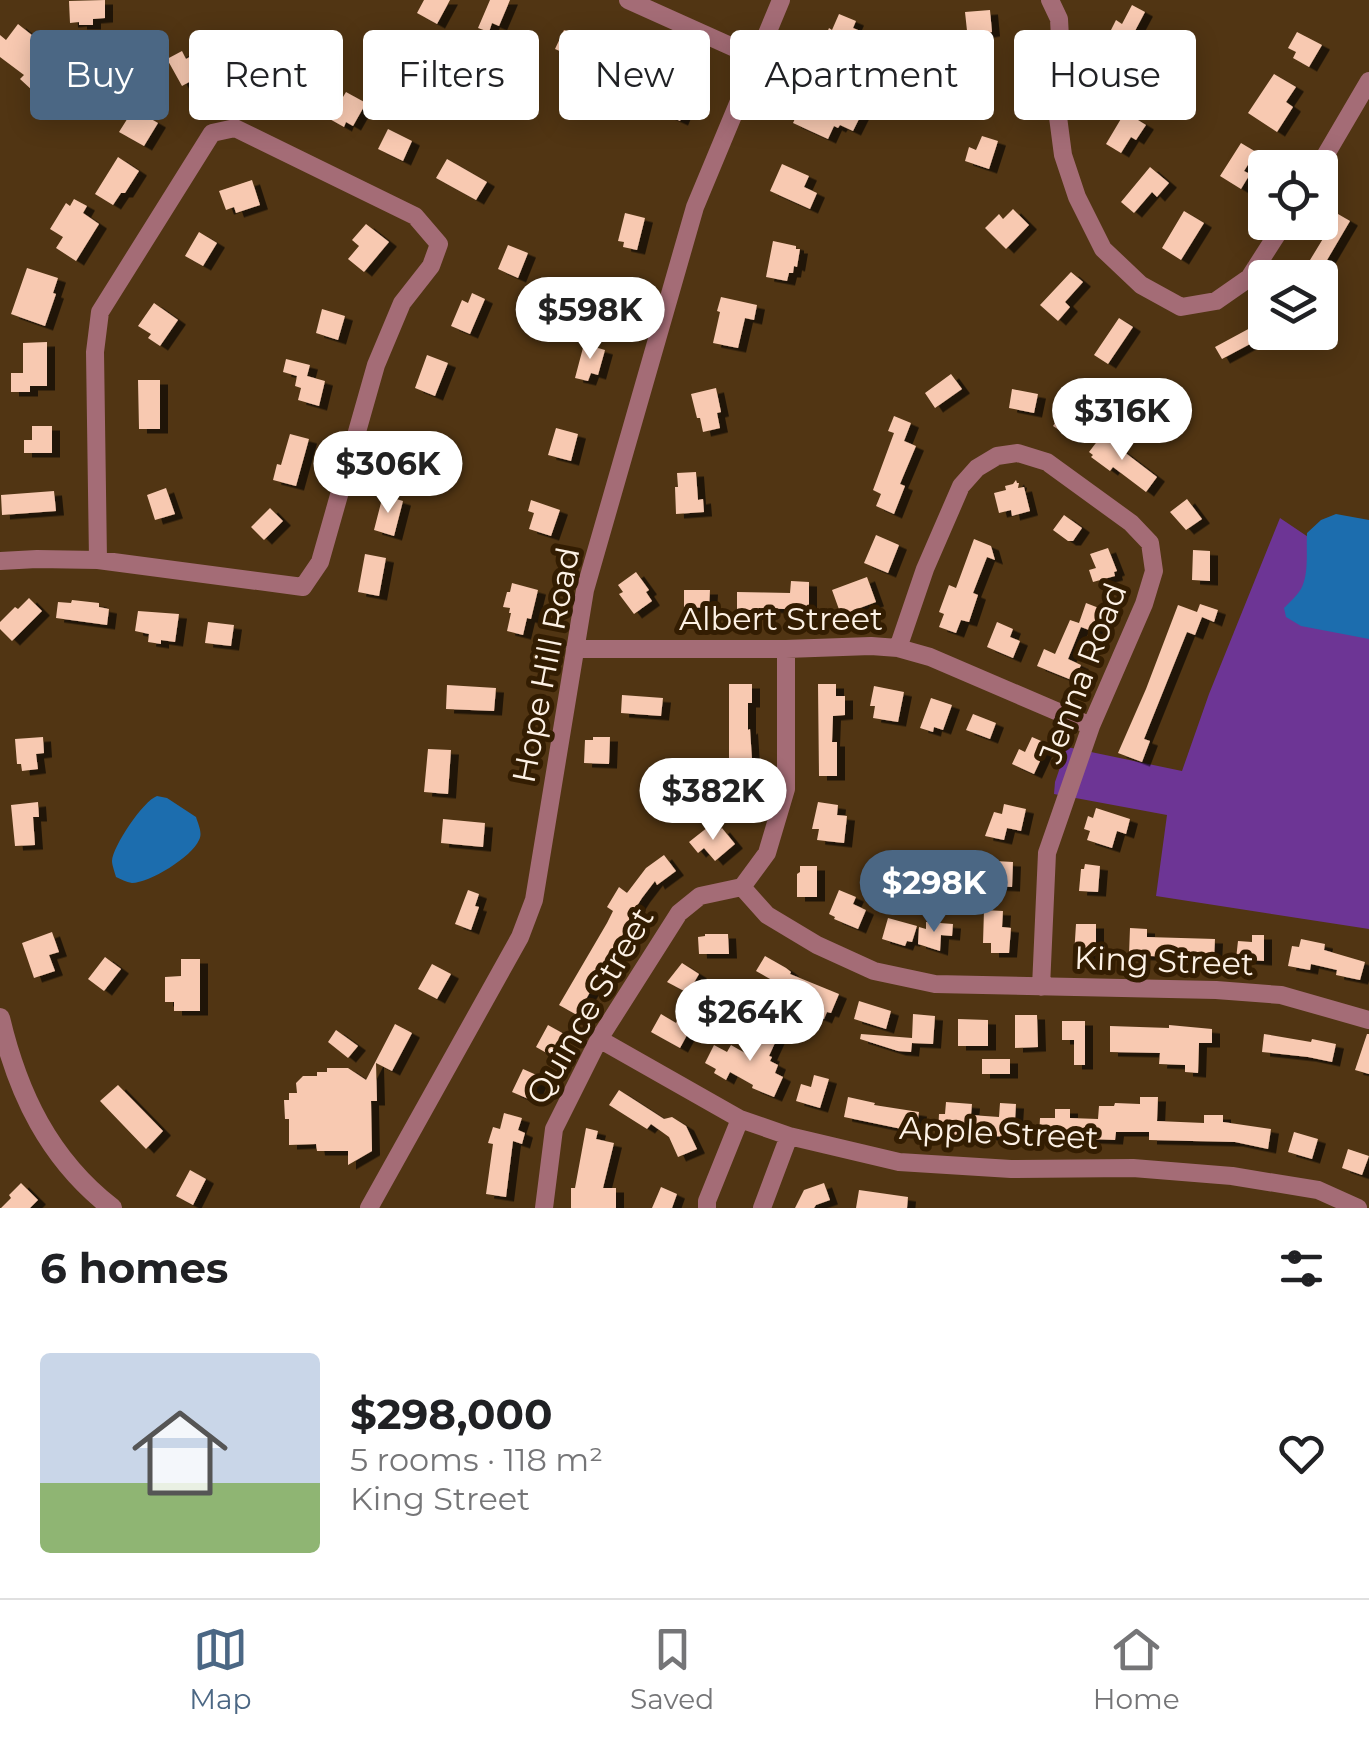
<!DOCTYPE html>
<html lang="en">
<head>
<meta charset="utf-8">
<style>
  body { margin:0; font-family:Montserrat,sans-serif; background:#f6f6f6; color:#202124; height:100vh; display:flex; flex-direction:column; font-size:38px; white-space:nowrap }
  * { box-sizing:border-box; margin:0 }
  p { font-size:32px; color:#757577 }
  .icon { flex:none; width:55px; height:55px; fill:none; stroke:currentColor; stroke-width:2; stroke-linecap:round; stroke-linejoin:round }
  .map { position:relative; height:1208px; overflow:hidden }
  .sheet { display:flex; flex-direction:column; background:#fff; flex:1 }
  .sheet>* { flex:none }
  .hud { position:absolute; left:30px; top:30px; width:1310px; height:90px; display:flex; gap:20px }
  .tools { position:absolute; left:1248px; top:150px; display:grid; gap:20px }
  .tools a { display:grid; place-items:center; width:90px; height:90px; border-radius:10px; background:#fff; box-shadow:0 5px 25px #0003; font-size:50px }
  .price { position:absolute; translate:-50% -85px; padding:0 22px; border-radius:35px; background:#fff; color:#222; font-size:32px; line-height:65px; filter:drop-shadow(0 2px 5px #0008) }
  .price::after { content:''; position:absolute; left:50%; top:60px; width:30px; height:22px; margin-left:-15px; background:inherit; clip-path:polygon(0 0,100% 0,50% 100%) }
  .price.current { background:#4b6784; color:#fff }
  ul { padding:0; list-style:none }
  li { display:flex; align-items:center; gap:30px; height:250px; padding:0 40px }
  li+li { border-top:2px solid #e0e0e0 }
  li span { display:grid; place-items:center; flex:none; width:280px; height:200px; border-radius:10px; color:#555 }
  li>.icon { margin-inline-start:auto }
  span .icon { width:120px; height:120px; fill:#fffc; stroke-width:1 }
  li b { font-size:42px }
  h2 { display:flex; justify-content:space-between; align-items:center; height:120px; padding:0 40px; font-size:42px }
  .tag { padding:0 35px; border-radius:10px; background:#fff; box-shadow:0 5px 25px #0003; font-size:35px; line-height:90px }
  .tag.current { background:#4b6784; color:#fff }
  .menu { display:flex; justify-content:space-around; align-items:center; height:140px; border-top:2px solid #e0e0e0; background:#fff; font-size:28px; color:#757577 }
  .menu a { display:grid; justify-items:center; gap:5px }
  .menu .current { color:#4b6784 }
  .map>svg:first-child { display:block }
  .green { fill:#6d3595 }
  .water { fill:#1c6dae }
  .building { fill:#f8c9b1; filter:url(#shadow) }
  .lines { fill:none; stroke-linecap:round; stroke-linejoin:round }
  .minor { stroke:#a46c76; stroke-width:18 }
  .tertiary { stroke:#a46c76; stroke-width:20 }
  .labels { text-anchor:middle; stroke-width:10; stroke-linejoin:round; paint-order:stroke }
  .street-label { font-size:32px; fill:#fdf1e5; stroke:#331d02 }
</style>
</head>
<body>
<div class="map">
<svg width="1369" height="1208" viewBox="0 0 1369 1208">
  <defs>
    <filter id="shadow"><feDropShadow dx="8" dy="4.5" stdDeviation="0" flood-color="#0009"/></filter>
  </defs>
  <rect width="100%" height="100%" fill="#513513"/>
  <path class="green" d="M1280 518 1369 578V929L1156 896 1167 815 1054 794 1055 782 1067 747 1182 771 1209 694Z"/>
  <path class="water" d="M1336 514 1369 520V639L1301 626 1286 617 1284 608C1290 602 1298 595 1302 587 1309 571 1306 551 1307 533L1321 520Z
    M157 796 167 798 196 817C198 824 203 833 199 840 192 857 149 883 132 883 126 882 121 879 116 877 115 873 112 865 112 861 113 846 143 801 157 796Z"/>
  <path class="building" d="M105 0V18L93 19V25H79V22L70 23 69 1Z
    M424 0H450L437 24 417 13Z
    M490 0H510L499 26 492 23 489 32 478 28Z
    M1132 5 1145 12 1127 46 1108 36 1116 20 1122 24Z
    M990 10 992 32 980 34 982 55 965 57 964 40H968L965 12Z
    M839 14 856 21 853 28 868 34 858 60 841 53 836 64 817 57 829 28 832 30Z
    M18 24 43 44 35 54 41 59 33 69 49 85 44 90 38 86 33 91 20 79 24 75 0 57V35L6 40Z
    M564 30 596 44 587 63 555 49Z
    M398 32 419 42 412 55 392 44Z
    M1297 32 1322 45 1309 67 1293 58 1296 52 1288 48Z
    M273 50 284 56 281 64 295 70 287 88 261 77Z
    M182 51 186 59 195 54 205 73 182 86 167 59Z
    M1121 55 1139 60 1126 102 1101 94 1107 77 1114 79Z
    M671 71 693 80 682 105 686 107 680 121 654 109Z
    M1274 74 1296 87 1286 102 1293 107 1277 132 1248 113Z
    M585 75 602 82 593 104 576 97Z
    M346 92 366 103 353 126 346 122 344 127 319 113 328 96 340 102Z
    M807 93 861 115 853 131 840 125 838 128 834 126 828 139 793 123Z
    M139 112 158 123 144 146 119 132 131 113 137 116Z
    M1125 112 1146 125 1136 140 1131 137 1121 153 1106 144Z
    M388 129 412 141 403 161 378 149Z
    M982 136 998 141 989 169 965 161 969 147 976 150Z
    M1241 143 1256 152 1244 171 1250 174 1241 189 1220 176Z
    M118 157 139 171 125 193H121L113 205 95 194Z
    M447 159 487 182 476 200 436 178Z
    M782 164 809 176 804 187 817 193 810 209 770 191Z
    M1150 167 1169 183 1157 197 1152 192 1134 213 1121 202Z
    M252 180 260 205 236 213 234 207 226 210 219 191Z
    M74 199 87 206 83 213 99 224 76 261 56 248 63 237 50 229 66 203 70 206Z
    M1013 209 1029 225 1006 249 985 228 999 214 1003 219Z
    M1184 211 1204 223 1181 260 1162 248Z
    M625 213 645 218 637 250 623 247 624 242 618 241Z
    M1338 214 1350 221 1320 272 1307 265Z
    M366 224 389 242 364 272 348 259 359 246 352 240Z
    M199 232 217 243 203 266 185 256Z
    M773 241 796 246V249H800L797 267 794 266 793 273H789L787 281 766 277Z
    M508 245 528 253 518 278 498 269Z
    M27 268 58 278 53 293 56 294 45 326 11 314Z
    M1071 272 1083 282 1065 302 1070 307 1058 321 1040 305Z
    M595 279 616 284 615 289 622 292 616 318 595 312 600 294 591 292Z
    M472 293 485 299 470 334 451 326 462 300 468 303Z
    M721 297 757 305 754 320 745 318 738 348 713 343 720 312 717 311Z
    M154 303 178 320 160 346 148 338 151 334 138 326Z
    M322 309 345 316 338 340 316 333Z
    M1119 318 1133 327 1108 364 1094 355Z
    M1265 320V336L1222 359 1215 347Z
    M47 342V386H30V392H11V373H23V343Z
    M584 344 605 350 598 375 591 373 588 381 575 378Z
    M427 355 448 363 435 396 415 388Z
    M286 359 310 365 307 376 325 381 319 406 298 400 301 388 295 386 297 376 283 372Z
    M951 374 962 389 935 408 925 393Z
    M138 380H160V429H139Z
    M716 388 721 412 717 413 720 428 703 432 700 418H697L691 394Z
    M1012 389 1038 394 1034 413 1009 408Z
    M1064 410 1083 423 1073 439 1053 426Z
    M894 416 911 423 904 441 916 446 900 484 905 486 894 514 876 506 881 494 873 490 894 433 888 431Z
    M32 426H52V453H24V440H32Z
    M556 428 578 434 571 461 548 455Z
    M402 431 422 437 414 463 394 456Z
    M290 434 309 439 296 486 273 480 277 464 281 465Z
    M1102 435 1157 477 1146 492 1113 467 1110 471 1091 457 1093 455 1089 452Z
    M696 472 698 500 703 499 704 512 676 514 675 487H678L677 473Z
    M1016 480 1017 483H1019L1018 488 1024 487 1030 511 1012 516 1011 510 999 513 994 493 1006 490 1005 486 1013 484Z
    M166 488 175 514 155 520 147 495Z
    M54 491 56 511 2 515 1 495Z
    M383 495 403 501 394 536 374 530Z
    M1187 499 1202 519 1186 530 1170 512Z
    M531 500 560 510 551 536 529 529 534 513 528 511Z
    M270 508 283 521 264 540 251 527Z
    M1064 515 1082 528 1073 541H1068L1053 530Z
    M876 535 899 545 888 573 864 563Z
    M974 539 991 546 995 560 987 557 973 593 978 595 969 622 961 620 956 633 939 627 944 614 939 612 949 585 956 588Z
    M1108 548 1117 571 1114 572 1115 576 1093 582 1089 570 1096 568 1090 554Z
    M1193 550 1210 551V581L1192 580Z
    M365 554 386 558 379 596 358 592Z
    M636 572 649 590 646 592 652 601 634 614 619 594 623 592 618 585Z
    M867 577 876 602 841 615 832 590Z
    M791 581 809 582V610L759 608V610H737V592L790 593Z
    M512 583 538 590 531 619 527 618 523 635 507 631 511 613H509L510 608 503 607 507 592H510Z
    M684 590H710L709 608 684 607Z
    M29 598 42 611 12 641 0 629V622L15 607 18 609Z
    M72 600 99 603V607L109 609 107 625 56 618 58 602 71 603Z
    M1086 603 1104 610 1097 633 1081 627 1068 659 1081 665 1074 681 1037 666 1044 649 1055 654 1070 620 1079 623Z
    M1200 604 1218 610 1214 622 1202 617 1195 635 1187 632 1144 739 1150 741 1142 762 1118 753 1146 689 1178 605 1197 612Z
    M138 611 179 614 175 642 161 640V644L148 642 149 634 135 631Z
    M208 622 234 625 231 646 205 643Z
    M997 622 1013 629 1010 637 1020 641 1013 658 987 647Z
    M729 684H752V703H748V730L750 729 752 759 729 760Z
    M818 684H836V696H845V715L833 716 832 742H837V776H819Z
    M447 685 496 688 494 711 446 709Z
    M874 686 904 692 898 722 873 718 875 706H870Z
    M622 695 663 698 661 716 621 713Z
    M931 698 952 705 943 730 934 727 933 732 920 728Z
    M973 714 996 723 990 739 966 730Z
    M43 737 44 753 36 754 38 769 22 771 21 764H17L15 739Z
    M593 737H610L609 764 584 763 585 740H593Z
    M1032 737 1048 744 1034 774 1012 764 1019 749 1025 752Z
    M428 749 451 750 448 794 424 792Z
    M733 779 752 780V802L732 801Z
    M38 802 39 817H33L35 845 15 846 11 805Z
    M818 802 838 805 837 815 847 816 844 843 817 840 819 829H812Z
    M1004 804 1026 809 1021 831 1007 828 1004 840 985 836 994 812 1002 814Z
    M1096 808 1130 819 1126 834 1117 831 1112 848 1087 840 1090 831 1084 829 1088 816 1093 818Z
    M443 819 485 823 483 847 441 843Z
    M708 827 714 835 722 828 735 844 715 861 704 848 698 853 689 842Z
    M664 855 676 871 657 885 655 881 642 898 635 909 641 912 635 922 631 920 577 1015 559 1005 607 923 613 911 607 907 619 887 627 893 646 868Z
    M995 861 1013 862 1012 887 993 886Z
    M1085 864 1100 866 1098 892 1079 891 1081 869H1084Z
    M800 866H817V897H797V874L800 872Z
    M468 890 479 894 475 906 479 907 471 930 455 924Z
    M839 890 856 897 853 904 866 910 858 929 834 919 835 917 829 914Z
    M984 910 1003 911 1002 927 1011 928 1009 953H991V943H983Z
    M888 918 917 926 912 942 907 941 905 946 882 939Z
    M926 922 953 924 952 936 941 935 940 951 918 944 919 927 926 929Z
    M1076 924H1096V955L1074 956Z
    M1130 928 1147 929V937L1215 939 1214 959 1129 955Z
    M52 932 59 952 49 955 55 971 34 978 22 943Z
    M705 934H728L729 954H699L698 937 705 936Z
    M1252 935H1264V961L1236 959 1238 941 1252 942Z
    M1301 939 1325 944 1324 950 1365 962 1360 980 1336 975 1337 970 1311 964 1310 970 1288 966 1292 946 1299 947Z
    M765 956 786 968 791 972 790 974 839 994 831 1013 827 1012 824 1019 786 1003 780 1014 767 1008 779 984 756 971Z
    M105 957 121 969 104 991 88 979Z
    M181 959H200V1011H174V1002H165V977L181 976Z
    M682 963 699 974 688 993 667 982Z
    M432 964 451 974 437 999 418 989Z
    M859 1001 891 1011 886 1029 854 1019Z
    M661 1014 676 1023 679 1016 693 1024 680 1048 651 1032Z
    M913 1014 935 1016 933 1044 912 1043 911 1052 898 1051 860 1039 861 1034 912 1038Z
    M1015 1015H1037L1038 1047 1015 1048Z
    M958 1019 988 1020V1046H958Z
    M1062 1021H1085V1065H1074V1040H1062Z
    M395 1024 412 1033 392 1071 376 1063 377 1101H371L372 1151 348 1165V1151H317L316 1144 289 1145V1119H285L284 1100H289V1093H297L296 1083 303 1076H317V1072H327V1068H348L366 1080Z
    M548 1025 564 1034 552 1056 536 1047Z
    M1169 1025 1212 1029V1043H1199L1198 1073 1185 1072V1065L1159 1064 1160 1053 1110 1052V1026L1169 1028Z
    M767 1026 780 1032 769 1056 772 1057 770 1061 778 1065 775 1073 783 1077 774 1097 752 1088 753 1085 730 1072 726 1080 714 1073 716 1069 705 1063 714 1045 727 1052 731 1045 752 1057Z
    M336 1030 358 1046 348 1058 328 1042Z
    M1264 1034 1311 1042 1312 1039 1336 1044 1332 1062 1308 1057 1262 1052Z
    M1367 1034H1369V1074L1355 1070Z
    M982 1059H1010V1074H982Z
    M523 1069 541 1077 531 1100 512 1092Z
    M814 1075 829 1079 820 1108 796 1101 801 1084 811 1087Z
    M118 1085 163 1131 146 1149 100 1101Z
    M619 1090 664 1119 672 1117 686 1126 697 1149 678 1157 669 1137 651 1124 647 1129 609 1105Z
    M848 1097 875 1103 874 1105 919 1112 916 1132 844 1117Z
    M1140 1097H1158L1157 1121 1204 1123V1115H1223V1122L1271 1129 1268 1149 1235 1142 1149 1140V1132H1116L1115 1140 1039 1137 1040 1118H1055V1109H1070V1118L1098 1119 1099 1106H1114L1115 1103 1140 1104Z
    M946 1102 972 1104 971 1115 999 1117 1000 1103 1016 1104 1014 1137 989 1136 968 1119 967 1139 944 1138V1134H938L939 1114H945Z
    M504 1113 522 1118 518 1130 525 1133 522 1144 513 1141 506 1197 486 1194 493 1144 488 1143 493 1127 500 1129Z
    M586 1128 598 1131 596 1139 614 1143 603 1188H616V1208H571V1188H575Z
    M1294 1132 1318 1139 1312 1159 1288 1152Z
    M1348 1149 1369 1156 1362 1175 1342 1168Z
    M190 1170 206 1179 193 1205 176 1196Z
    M21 1183 38 1200 30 1208H1L11 1198 9 1195Z
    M824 1183 830 1200 816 1205 814 1208H795L804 1190Z
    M661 1187 677 1194 672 1208H652Z
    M859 1190 908 1197 907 1208H856Z"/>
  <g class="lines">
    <path class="minor" d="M628 0 757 58
      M1050 0 1059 19 1061 57 1058 117 1063 155 1077 197 1103 249 1141 285 1181 307 1216 301 1249 278 1285 222
      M235 128 415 216 439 244 431 266 402 303 376 365 320 562 303 587 98 560 95 352 100 312 212 133Z
      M1318 168 1369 81
      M0 561 37 559 98 560
      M898 648 925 569 961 486 977 468 997 456 1018 453 1047 462 1131 523 1150 543 1154 571 1144 604 1091 726 1047 853 1041 987
      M575 649H786L871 646 898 648 930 657 1091 726
      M742 887 767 915 817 945 874 971 935 984 1216 990 1281 995 1369 1020
      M599 1039 740 1119 789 1136 899 1162 1011 1169 1133 1168 1232 1176 1318 1190 1358 1208
      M369 1208 520 937 534 900 585 590 695 207 781 0
      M544 1208 554 1129 599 1039 679 913 700 896 742 887 767 853 786 789V649
      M707 1208V1201L740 1119
      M762 1208 789 1136"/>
    <path class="tertiary" d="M0 1018C18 1094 49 1159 112 1208"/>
  </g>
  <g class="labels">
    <g class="street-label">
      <text x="781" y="630">Albert Street</text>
      <text transform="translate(546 665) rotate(-79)" y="11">Hope Hill Road</text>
      <text transform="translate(1083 673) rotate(-69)" y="11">Jenna Road</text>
      <text transform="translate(1164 961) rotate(2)" y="11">King Street</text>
      <text transform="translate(590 1006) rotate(-60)" y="11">Quince Street</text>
      <text transform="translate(999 1133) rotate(3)" y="11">Apple Street</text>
    </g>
  </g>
</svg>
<div class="tools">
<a><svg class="icon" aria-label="locate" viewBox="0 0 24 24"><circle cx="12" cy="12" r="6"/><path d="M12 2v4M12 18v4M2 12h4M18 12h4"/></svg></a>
<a><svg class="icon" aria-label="layers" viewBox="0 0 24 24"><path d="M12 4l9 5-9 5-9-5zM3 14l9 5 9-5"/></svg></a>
</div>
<b class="price" style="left:590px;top:362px">$598K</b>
<b class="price" style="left:1122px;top:463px">$316K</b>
<b class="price" style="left:388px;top:516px">$306K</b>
<b class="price" style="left:713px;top:843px">$382K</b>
<b class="price current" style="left:934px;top:935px">$298K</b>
<b class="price" style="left:750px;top:1064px">$264K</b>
<div class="hud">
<a class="tag current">Buy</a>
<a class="tag">Rent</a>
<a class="tag">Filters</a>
<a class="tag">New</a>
<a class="tag">Apartment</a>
<a class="tag">House</a>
</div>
</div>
<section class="sheet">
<h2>6 homes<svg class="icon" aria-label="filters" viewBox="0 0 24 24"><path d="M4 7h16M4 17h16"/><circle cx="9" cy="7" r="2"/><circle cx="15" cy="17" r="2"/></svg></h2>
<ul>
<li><span style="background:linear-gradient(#c9d6e8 65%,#8fb573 0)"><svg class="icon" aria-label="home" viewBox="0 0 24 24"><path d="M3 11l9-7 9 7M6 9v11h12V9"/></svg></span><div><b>$298,000</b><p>5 rooms · 118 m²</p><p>King Street</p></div><svg class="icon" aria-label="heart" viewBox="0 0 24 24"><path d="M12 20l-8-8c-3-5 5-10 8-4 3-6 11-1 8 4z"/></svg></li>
</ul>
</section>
<nav class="menu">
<a class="current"><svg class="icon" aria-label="map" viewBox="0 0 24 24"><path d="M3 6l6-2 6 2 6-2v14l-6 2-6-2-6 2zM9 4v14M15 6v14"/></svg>Map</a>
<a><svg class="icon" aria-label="saved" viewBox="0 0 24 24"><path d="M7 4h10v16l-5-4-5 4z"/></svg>Saved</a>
<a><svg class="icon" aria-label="home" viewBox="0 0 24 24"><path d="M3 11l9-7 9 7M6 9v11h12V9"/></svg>Home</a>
</nav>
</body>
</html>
